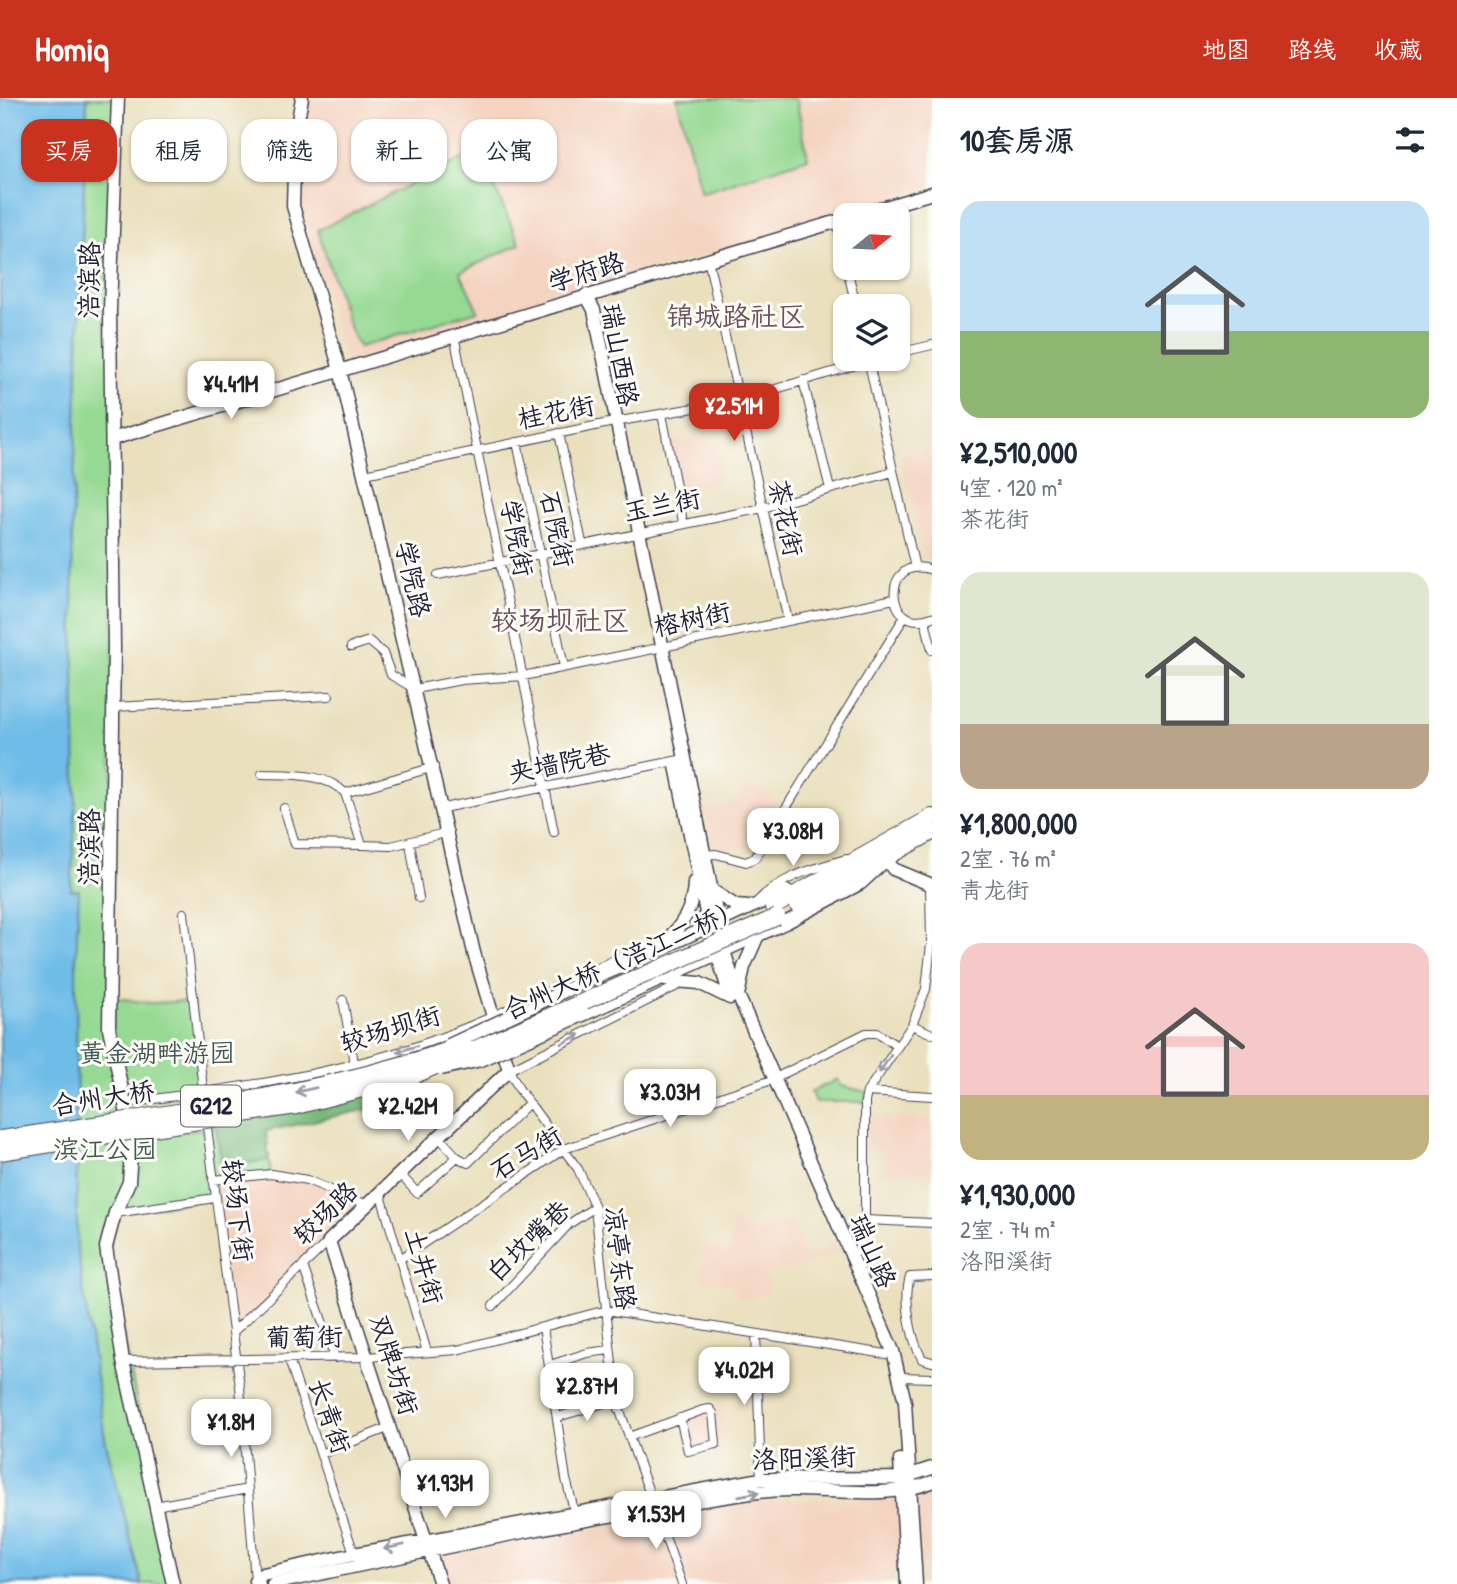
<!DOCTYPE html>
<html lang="zh">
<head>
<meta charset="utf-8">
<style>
  body { margin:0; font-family:"Patrick Hand","LXGW WenKai TC",sans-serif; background:#f6f6f7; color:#1f2937; height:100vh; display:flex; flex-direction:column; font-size:26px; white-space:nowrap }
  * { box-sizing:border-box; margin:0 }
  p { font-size:23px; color:#747a83 }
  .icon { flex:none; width:38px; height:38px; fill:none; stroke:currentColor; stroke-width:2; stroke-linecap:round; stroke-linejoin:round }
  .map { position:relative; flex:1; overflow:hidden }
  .sheet { display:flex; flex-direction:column; background:#fff; width:525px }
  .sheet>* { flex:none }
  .banner { position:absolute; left:21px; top:21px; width:665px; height:63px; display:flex; gap:14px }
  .needle { width:46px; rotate:72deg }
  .controls { position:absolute; left:833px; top:105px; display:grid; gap:14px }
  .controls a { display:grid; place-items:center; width:77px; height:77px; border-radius:14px; background:#fff; box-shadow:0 2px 5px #0004; font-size:35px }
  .price { position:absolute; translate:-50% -60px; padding:0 16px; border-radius:14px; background:#fff; color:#222; font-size:23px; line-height:46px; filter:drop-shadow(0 2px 4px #0008) }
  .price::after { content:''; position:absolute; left:50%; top:42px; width:21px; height:16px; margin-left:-10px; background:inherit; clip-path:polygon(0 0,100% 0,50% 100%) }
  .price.selected { background:#c8321e; color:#fff }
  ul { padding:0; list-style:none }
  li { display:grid; align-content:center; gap:14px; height:371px; padding:0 28px }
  li span { display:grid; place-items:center; height:217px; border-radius:21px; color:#555 }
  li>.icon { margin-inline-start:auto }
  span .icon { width:126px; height:126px; fill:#fffc; stroke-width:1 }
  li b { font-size:30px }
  h2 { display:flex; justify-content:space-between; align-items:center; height:84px; padding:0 28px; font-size:30px }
  .tag { padding:0 24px; border-radius:21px; background:#fff; box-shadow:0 2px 5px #0004; font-size:24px; line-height:63px }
  .tag.selected { background:#c8321e; color:#fff }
  header { display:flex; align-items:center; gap:42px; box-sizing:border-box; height:98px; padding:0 35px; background:#c8321e; color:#fff }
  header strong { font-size:33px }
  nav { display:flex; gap:38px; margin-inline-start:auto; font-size:24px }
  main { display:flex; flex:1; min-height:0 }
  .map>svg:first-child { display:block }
  .built { fill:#f4d3c0 }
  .green { fill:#95d992; stroke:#5c7e66; stroke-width:2 }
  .forest { fill:#78b97c; stroke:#4d6e5c; stroke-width:2 }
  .water { fill:#6ebce8; stroke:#486f92; stroke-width:2 }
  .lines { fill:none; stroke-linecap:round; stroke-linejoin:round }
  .street-casing { stroke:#403e4f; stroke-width:10 }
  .secondary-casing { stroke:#403e4f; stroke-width:15 }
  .highway-casing { stroke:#403e4f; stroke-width:18 }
  .street { stroke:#fff; stroke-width:8 }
  .secondary { stroke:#fff; stroke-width:12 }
  .highway { stroke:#fff; stroke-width:16 }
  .secondary-bridge-casing { stroke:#403e4f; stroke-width:15; stroke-linecap:butt }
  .highway-bridge-casing { stroke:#403e4f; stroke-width:18; stroke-linecap:butt }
  .secondary-bridge { stroke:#fff; stroke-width:12 }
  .highway-bridge { stroke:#fff; stroke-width:16 }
  .oneway { stroke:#9c9ca7 }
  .labels { text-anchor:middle; stroke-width:6; stroke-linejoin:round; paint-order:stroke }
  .shield { fill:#fdfcf7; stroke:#646373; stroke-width:2 }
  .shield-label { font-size:24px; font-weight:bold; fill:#22223b }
  .street-label { font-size:26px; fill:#22223b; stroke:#fdfcf7 }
  .park-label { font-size:26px; fill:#445955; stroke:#fdfcf7 }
  .neighbourhood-label { font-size:28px; fill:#6c525c; stroke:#fdfcf7 }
</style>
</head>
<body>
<header>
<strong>Homiq</strong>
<nav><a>地图</a><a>路线</a><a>收藏</a></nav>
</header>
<main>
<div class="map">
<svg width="932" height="1486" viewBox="0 0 932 1486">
  <rect width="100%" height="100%" fill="#fdfcf7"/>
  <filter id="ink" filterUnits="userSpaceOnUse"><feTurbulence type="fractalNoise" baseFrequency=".0143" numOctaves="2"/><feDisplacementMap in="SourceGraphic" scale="14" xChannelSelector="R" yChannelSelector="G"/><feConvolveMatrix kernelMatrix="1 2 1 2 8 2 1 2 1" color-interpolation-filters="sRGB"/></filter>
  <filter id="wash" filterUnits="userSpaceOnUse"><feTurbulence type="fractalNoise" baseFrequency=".00686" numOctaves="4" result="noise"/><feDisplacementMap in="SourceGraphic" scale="28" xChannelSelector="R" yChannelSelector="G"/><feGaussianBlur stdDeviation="1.57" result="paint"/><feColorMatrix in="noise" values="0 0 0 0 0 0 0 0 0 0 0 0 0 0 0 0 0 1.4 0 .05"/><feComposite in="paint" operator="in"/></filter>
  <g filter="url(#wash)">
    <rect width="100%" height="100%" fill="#eae0be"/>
    <path class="built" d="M309 0H932V88L345 264 300 107 302 40Z
      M712 337 721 384 677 394 668 345Z
      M932 350V460L924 458 900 358Z
      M748 684 778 703 753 748 744 752 712 749 705 712 735 705Z
      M865 1019 932 1020V1076L887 1074V1052H865Z
      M246 1077 307 1082 367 1107 233 1234 213 1082Z
      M792 1123 807 1159 837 1145 840 1152 801 1169 766 1174 769 1196 742 1202 728 1186 700 1183 704 1149 729 1153 733 1124 756 1133Z
      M724 1304 726 1340 717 1344 719 1353 687 1359 680 1320Z
      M932 1392V1469H892L893 1483 882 1486H449L440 1459 762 1402 901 1401Z"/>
    <path class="green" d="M87 0H118L110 899 150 905 193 903 203 995 125 1005 132 1040 264 1022 271 1076 214 1082 215 1100 115 1115 106 1149 173 1486H142L105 1341 77 1150 76 860 79 793H71L76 700 72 440Z
      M677 0H796L808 60 701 95Z
      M478 53 520 146 460 174 478 213 359 249 348 227 318 132Z
      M838 981 841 988 867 994 865 1004H815L811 994Z"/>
    <path class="forest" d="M386 986 392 1006 266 1033 269 1062 222 1069 215 1020Z"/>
    <path class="water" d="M0 0H87L72 440 76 700 71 792H79L76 860 77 1150 105 1341 142 1486H0Z"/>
  </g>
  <g filter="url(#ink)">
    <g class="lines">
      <g class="street-casing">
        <path id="street" d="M837 124 845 160
          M708 161 788 523
          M847 170 856 208
          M454 237 554 734
          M898 255 932 247
          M868 261 915 470
          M803 282 830 391
          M662 316 683 424
          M559 335 582 445
          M517 344 564 569
          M365 376 609 325 739 302 876 261
          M932 472C881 454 883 538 932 519
          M438 477 763 410 893 374
          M925 522 932 552
          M351 549 369 543 383 555 391 577 415 591 461 582 523 578 894 501
          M114 609 329 598
          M434 669 345 695 362 747 391 748 449 734
          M262 676C290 677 324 674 345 695
          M284 710 295 746 362 747
          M443 710 684 661
          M410 745 419 800
          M703 757 716 756 746 764 755 760 905 518
          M758 803C779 779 816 770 846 761
          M184 815 207 1029 240 1289 255 1483
          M343 902 354 965
          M912 927 932 936
          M773 981 866 935H877L897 948
          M867 994 932 998
          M125 1005C221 992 316 980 408 951 486 926 560 886 634 853L646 854
          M457 1059 468 1065 529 1005
          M400 1076 417 1095 457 1059 439 1039
          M213 1082 271 1076 307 1082 367 1107
          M380 1094 427 1254
          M115 1115 215 1100
          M865 1122 932 1125
          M851 1157 858 1152 865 1122V1004L867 994 912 927 926 891 931 846 930 787
          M400 1161 564 1051 766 984
          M303 1168 335 1260
          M932 1178 910 1179C903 1201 911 1241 922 1261L932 1264
          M493 1208 569 1126 595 1109
          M543 1229 566 1381 575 1416
          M233 1234 329 1143
          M756 1236 761 1381
          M289 1262 355 1458
          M123 1263 367 1259 457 1252 606 1212 886 1256
          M550 1267 587 1255 610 1252
          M901 1279 932 1280
          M558 1319 607 1304
          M629 1339 703 1312 710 1311 713 1315 716 1346 688 1353 680 1320
          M321 1356 390 1329
          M155 1408 248 1391
          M682 1486 616 1302 595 1109 578 1071 519 991 509 972 683 885"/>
      </g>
      <g class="secondary-casing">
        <path id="secondary" d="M118 0 110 212 114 550 109 930 132 1040 129 1084 115 1115 106 1149 123 1263 173 1486
          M302 0 295 39 293 108 340 272 474 855 509 972 329 1143 440 1486
          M859 117 932 95
          M586 197 594 212 724 853 738 897 893 1253 905 1304 916 1486
          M112 341 845 121
          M676 668 709 829 729 895
          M710 791 736 808 749 809
          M653 854 786 793
          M665 882 699 885 730 900
          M573 889C623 867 693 849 694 784
          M739 893 744 869 758 837
          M585 916 787 824 861 785 887 761 893 771 932 787
          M900 1362 907 1486
          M259 1486 255 1483 263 1476 354 1456 761 1381 901 1380 932 1370
          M273 1486C434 1451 596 1417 758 1394 816 1386 877 1405 932 1384"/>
      </g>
      <g class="highway-casing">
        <path id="highway" d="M798 808 932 734
          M773 809 932 719"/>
      </g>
      <use href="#street" class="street"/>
      <use href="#secondary" class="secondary"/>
      <use href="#highway" class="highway"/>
      <g class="secondary-bridge-casing">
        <path id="secondary-bridge" d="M449 947 573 889
          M441 971 481 962 585 916"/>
      </g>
      <g class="highway-bridge-casing">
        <path id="highway-bridge" d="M0 1041C156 1017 314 999 464 947
          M0 1054 296 1008 413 978 777 819"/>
      </g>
      <use href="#secondary-bridge" class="secondary-bridge"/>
      <use href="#highway-bridge" class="highway-bridge"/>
    </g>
    <defs><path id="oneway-shaft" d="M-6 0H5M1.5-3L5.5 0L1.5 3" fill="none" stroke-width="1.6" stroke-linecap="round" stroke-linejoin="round" transform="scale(1.75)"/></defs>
    <g class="oneway">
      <use href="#oneway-shaft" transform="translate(571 941) rotate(-27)"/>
      <use href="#oneway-shaft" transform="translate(407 951) rotate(162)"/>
      <use href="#oneway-shaft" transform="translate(885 966) rotate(124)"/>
      <use href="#oneway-shaft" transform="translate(306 992) rotate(167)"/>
      <use href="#oneway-shaft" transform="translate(749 1396) rotate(-10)"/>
      <use href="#oneway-shaft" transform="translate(394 1449) rotate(169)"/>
    </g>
  </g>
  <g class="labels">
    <rect class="shield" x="181" y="987.5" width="60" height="41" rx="5"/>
    <g class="shield-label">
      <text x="211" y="1016">G212</text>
    </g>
    <g class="street-label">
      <text transform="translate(586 174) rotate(-17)" y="9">学府路</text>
      <text transform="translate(89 182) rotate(-89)" y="9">涪滨路</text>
      <text transform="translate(620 257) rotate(80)" y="9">瑞山西路</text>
      <text transform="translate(556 314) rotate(-11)" y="9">桂花街</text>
      <text transform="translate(662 407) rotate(-11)" y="9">玉兰街</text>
      <text transform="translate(786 420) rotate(78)" y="9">茶花街</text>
      <text transform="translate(557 431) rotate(78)" y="9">石院街</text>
      <text transform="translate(517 440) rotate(79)" y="9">学院街</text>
      <text transform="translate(413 481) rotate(77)" y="9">学院路</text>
      <text transform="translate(692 521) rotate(-12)" y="9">榕树街</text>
      <text transform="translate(559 665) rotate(-12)" y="9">夹墙院巷</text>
      <text transform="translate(89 749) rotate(-89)" y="9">涪滨路</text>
      <text transform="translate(623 861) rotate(-24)" y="9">合州大桥（涪江二桥）</text>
      <text transform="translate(390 931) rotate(-17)" y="9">较场坝街</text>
      <text transform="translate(103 1000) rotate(-9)" y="9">合州大桥</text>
      <text transform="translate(526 1055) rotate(-31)" y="9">石马街</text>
      <text transform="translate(238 1112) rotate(83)" y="9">较场下街</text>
      <text transform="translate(325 1115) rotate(-44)" y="9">较场路</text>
      <text transform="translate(528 1143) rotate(-44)" y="9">白坟嘴巷</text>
      <text transform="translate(873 1153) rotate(66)" y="9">瑞山路</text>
      <text transform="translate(620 1160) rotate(83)" y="9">凉亭东路</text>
      <text transform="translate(424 1168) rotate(74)" y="9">土井街</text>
      <text transform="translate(304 1239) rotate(-1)" y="9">葡萄街</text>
      <text transform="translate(394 1267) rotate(72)" y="9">双牌坊街</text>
      <text transform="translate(330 1318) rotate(71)" y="9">长青街</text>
      <text transform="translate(804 1360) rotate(-2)" y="9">洛阳溪街</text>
    </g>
    <g class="park-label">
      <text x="157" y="964">黄金湖畔游园</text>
      <text x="105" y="1060">滨江公园</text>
    </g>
    <g class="neighbourhood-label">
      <text x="736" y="228">锦城路社区</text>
      <text x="560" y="532">较场坝社区</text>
    </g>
  </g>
</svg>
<div class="controls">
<a><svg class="needle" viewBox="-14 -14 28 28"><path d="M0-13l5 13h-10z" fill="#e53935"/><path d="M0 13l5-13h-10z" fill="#747a83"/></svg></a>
<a><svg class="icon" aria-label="layers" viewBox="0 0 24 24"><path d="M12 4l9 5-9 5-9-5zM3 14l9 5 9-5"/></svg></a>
</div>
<b class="price" style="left:231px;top:323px">¥4.41M</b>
<b class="price selected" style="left:734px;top:345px">¥2.51M</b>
<b class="price" style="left:793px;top:770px">¥3.08M</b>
<b class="price" style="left:670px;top:1031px">¥3.03M</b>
<b class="price" style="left:408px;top:1045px">¥2.42M</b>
<b class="price" style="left:744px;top:1309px">¥4.02M</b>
<b class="price" style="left:587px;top:1325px">¥2.87M</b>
<b class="price" style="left:231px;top:1361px">¥1.8M</b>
<b class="price" style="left:445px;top:1422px">¥1.93M</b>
<b class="price" style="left:656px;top:1453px">¥1.53M</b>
<div class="banner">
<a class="tag selected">买房</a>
<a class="tag">租房</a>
<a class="tag">筛选</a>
<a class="tag">新上</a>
<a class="tag">公寓</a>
</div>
</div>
<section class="sheet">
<h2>10套房源<svg class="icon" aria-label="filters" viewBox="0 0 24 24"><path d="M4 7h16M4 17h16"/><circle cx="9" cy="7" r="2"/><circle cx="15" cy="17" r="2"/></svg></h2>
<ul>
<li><span style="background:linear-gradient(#bfe0f5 60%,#8fb573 0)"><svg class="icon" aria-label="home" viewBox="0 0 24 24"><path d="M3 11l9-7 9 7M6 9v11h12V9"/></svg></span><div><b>¥2,510,000</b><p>4室 · 120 m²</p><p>茶花街</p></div></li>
<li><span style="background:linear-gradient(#dfe7d0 70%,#b9a48a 0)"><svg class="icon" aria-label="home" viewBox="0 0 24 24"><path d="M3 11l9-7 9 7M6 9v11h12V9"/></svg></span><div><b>¥1,800,000</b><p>2室 · 76 m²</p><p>青龙街</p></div></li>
<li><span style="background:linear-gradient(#f6c9c9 70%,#c2b280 0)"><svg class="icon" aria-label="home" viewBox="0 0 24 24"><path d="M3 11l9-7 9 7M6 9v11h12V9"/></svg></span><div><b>¥1,930,000</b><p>2室 · 74 m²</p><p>洛阳溪街</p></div></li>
</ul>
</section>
</main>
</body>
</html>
